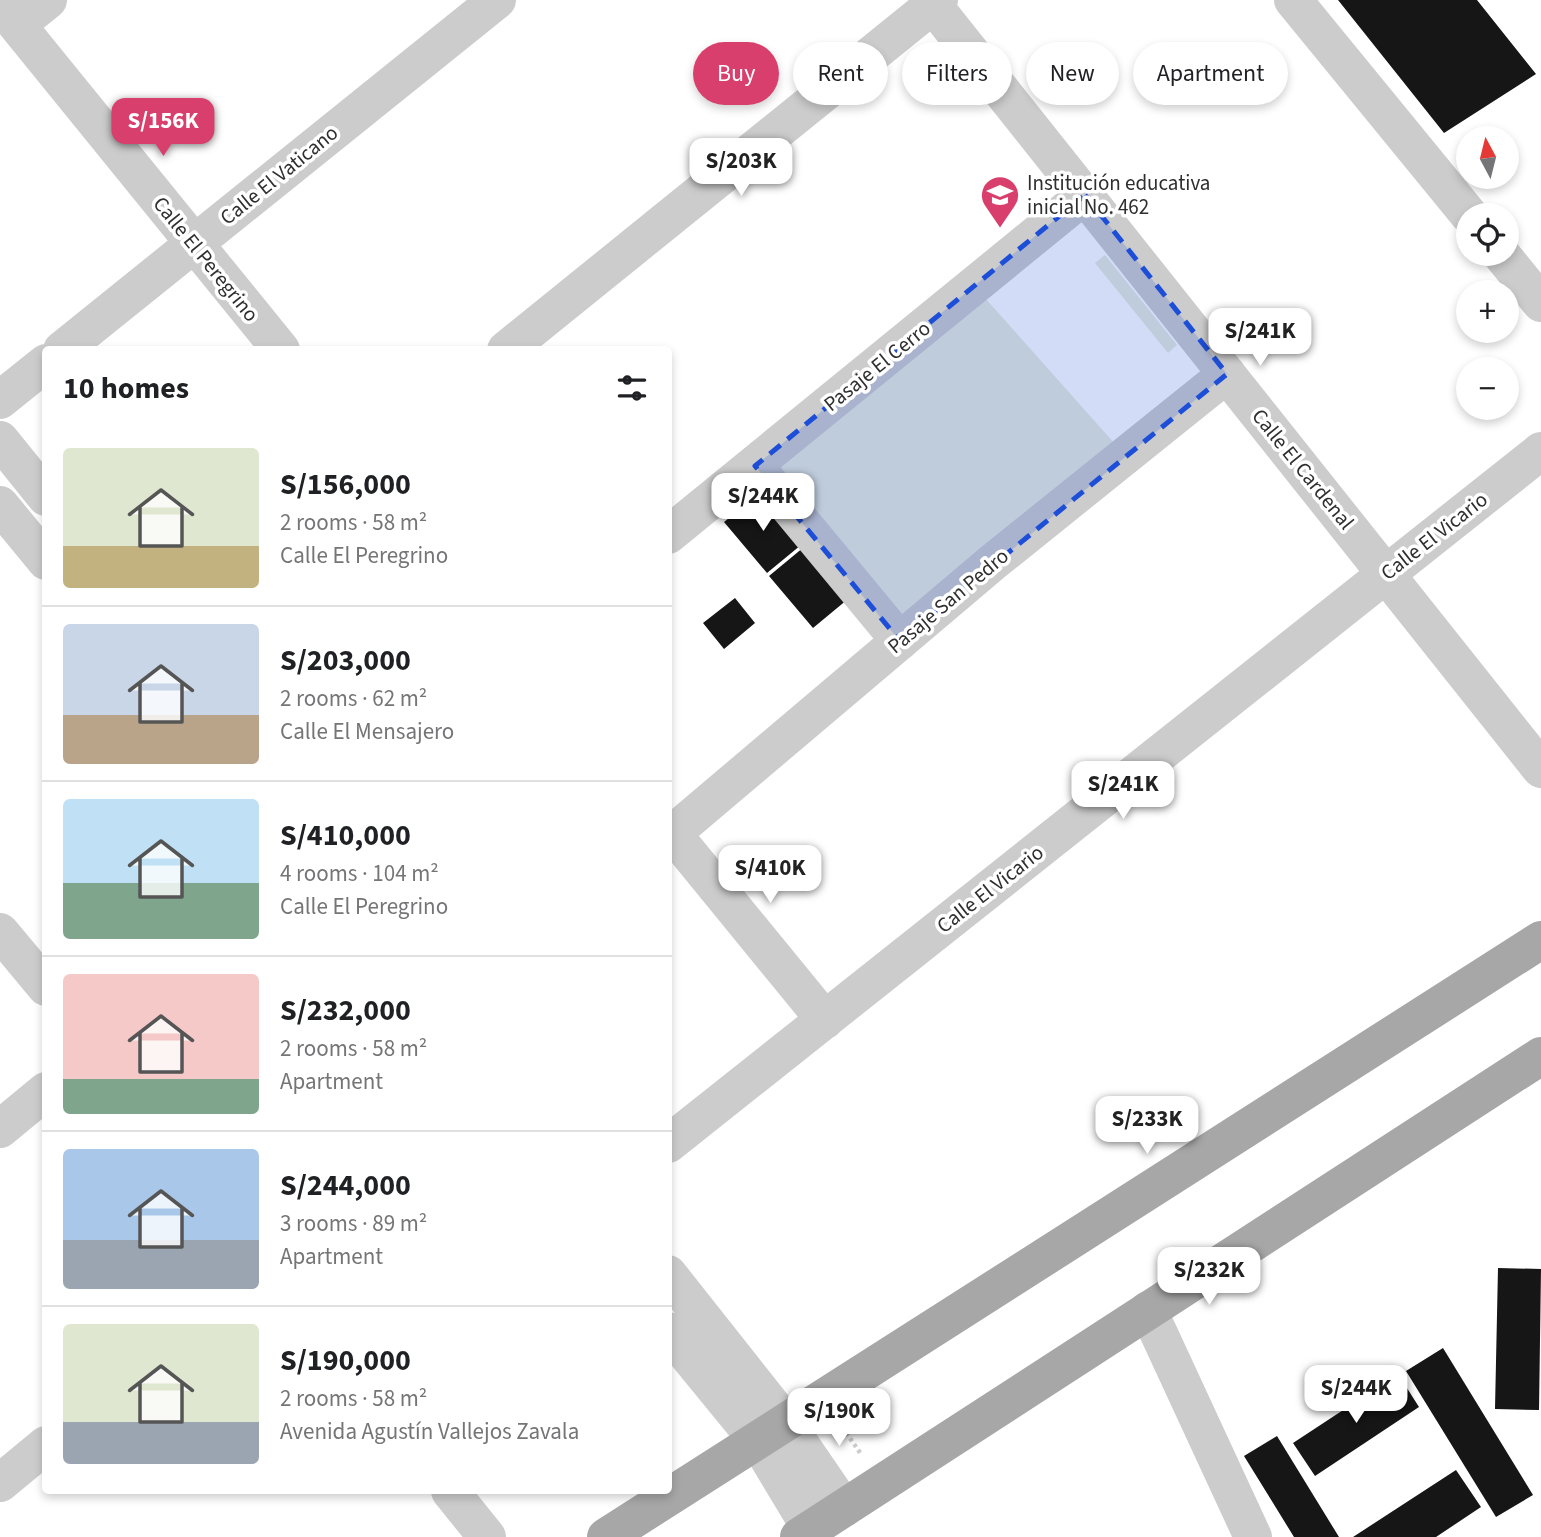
<!DOCTYPE html>
<html lang="en">
<head>
<meta charset="utf-8">
<style>
  body { margin:0; font-family:"Source Sans 3",sans-serif; background:#f6f6f6; color:#202124; height:100vh; display:flex; flex-direction:column; font-size:26px; white-space:nowrap }
  * { box-sizing:border-box; margin:0 }
  p { font-size:23px; color:#757577 }
  .icon { flex:none; width:38px; height:38px; fill:none; stroke:currentColor; stroke-width:2; stroke-linecap:round; stroke-linejoin:round }
  .map { position:relative; flex:1; overflow:hidden }
  .side { position:absolute; left:42px; top:346px; width:630px; height:1148px; display:flex; flex-direction:column; background:#fff; border-radius:7px; box-shadow:0 4px 10px #0003 }
  .side>* { flex:none }
  .top-card { position:absolute; left:693px; top:42px; width:665px; height:63px; display:flex; gap:14px }
  .needle { width:46px; rotate:353deg }
  .controls { position:absolute; left:1456px; top:126px; display:grid; gap:14px }
  .controls a { display:grid; place-items:center; width:63px; height:63px; border-radius:50%; background:#fff; box-shadow:0 4px 10px #0003; font-size:35px }
  .price { position:absolute; translate:-50% -60px; padding:0 16px; border-radius:14px; background:#fff; color:#222; font-size:23px; line-height:46px; filter:drop-shadow(0 2px 4px #0008) }
  .price::after { content:''; position:absolute; left:50%; top:42px; width:21px; height:16px; margin-left:-10px; background:inherit; clip-path:polygon(0 0,100% 0,50% 100%) }
  .price.on { background:#d83f6c; color:#fff }
  ul { padding:0; list-style:none }
  li { display:flex; align-items:center; gap:21px; height:175px; padding:0 21px }
  li+li { border-top:2px solid #e0e0e0 }
  li span { display:grid; place-items:center; flex:none; width:196px; height:140px; border-radius:7px; color:#555 }
  li>.icon { margin-inline-start:auto }
  span .icon { width:84px; height:84px; fill:#fffc; stroke-width:1 }
  li b { font-size:30px }
  h2 { display:flex; justify-content:space-between; align-items:center; height:84px; padding:0 21px; font-size:30px }
  .tag { padding:0 24px; border-radius:32px; background:#fff; box-shadow:0 4px 10px #0003; font-size:24px; line-height:63px }
  .tag.on { background:#d83f6c; color:#fff }
  .map>svg:first-child { display:block }
  .green { fill:#e8ebde }
  .building { fill:#161616 }
  .lines { fill:none; stroke-linecap:round; stroke-linejoin:round }
  .path { stroke:#ccc; stroke-width:4.5; stroke-dasharray:3.5 3.5; stroke-linecap:butt }
  .minor { stroke:#ccc; stroke-width:38 }
  .major { stroke:#a7a7a7; stroke-width:38 }
  .marked { fill:#1d4ed8; fill-opacity:0.2; stroke:#1d4ed8; stroke-width:5; stroke-dasharray:14 9; stroke-linejoin:round }
  .labels { text-anchor:middle; stroke-width:7; stroke-linejoin:round; paint-order:stroke }
  .street-label { font-size:21px; fill:#2f2f2f; stroke:#fff }
  .poi-label { font-size:21px; fill:#2f2f2f; stroke:#fff; text-anchor:start }
</style>
</head>
<body>
<div class="map">
<svg width="1541" height="1537" viewBox="0 0 1541 1537">
  <rect width="100%" height="100%" fill="#fff"/>
  <path class="green" d="M1105 255 1177 345 1168 353 1095 263Z
    M977 289 1123 453 900 631 765 466Z"/>
  <path class="building" d="M1338 0H1477L1536 74 1444 133Z
    M759 494 801 545 767 573 724 522Z
    M804 547 848 599 813 628 769 576Z
    M735 598 755 623 724 649 703 623Z
    M1498 1268 1541 1269 1539 1410 1495 1409Z
    M1443 1348 1533 1495 1496 1517 1406 1371Z
    M1398 1374 1419 1407 1315 1476 1293 1443Z
    M1277 1436 1339 1537H1294L1244 1456Z
    M1456 1470 1481 1507 1436 1537H1353Z"/>
  <g class="lines">
    <path class="path" d="M842 1427 861 1454"/>
    <path class="minor" d="M1293 0 1469 215
      M0 4 281 350
      M933 5 1541 769
      M17 25 48 0
      M1501 254 1541 303
      M62 350 497 0
      M506 350 939 0
      M0 400 46 363
      M0 440 46 497
      M755 466 900 641
      M0 505 46 561
      M668 535 1085 195
      M668 828 825 1020
      M673 833 993 562 1227 374
      M0 932 46 987
      M0 1129 46 1091
      M668 1144 1541 451
      M668 1274 785 1422 844 1508
      M1148 1310 1253 1537
      M668 1331 758 1441 811 1529
      M0 1483 46 1445
      M450 1491 487 1537"/>
    <path class="major" d="M606 1537 1541 940
      M799 1537 1541 1056"/>
  </g>
  <path class="marked" d="M1085 195 1227 374 900 641 755 466Z"/>
  <defs>
    <g id="school-pin" transform="scale(2.0125)"><path d="M0 17L-7.5 6A9.5 9.5 0 1 1 7.5 6Z" fill="#d83f6c" stroke="#fff"/><path d="M0-5L7-2L0 1L-7-2ZM-4 1L0 2.5L4 1V4Q0 6-4 4Z" fill="#fff"/></g>
  </defs>
  <g fill-rule="evenodd">
    <use href="#school-pin" x="1000" y="195"/>
  </g>
  <g class="labels">
    <g class="street-label">
      <text transform="translate(279 175) rotate(-39)" y="7">Calle El Vaticano</text>
      <text transform="translate(206 259) rotate(51)" y="7">Calle El Peregrino</text>
      <text transform="translate(877 366) rotate(-39)" y="7">Pasaje El Cerro</text>
      <text transform="translate(1303 469) rotate(51)" y="7">Calle El Cardenal</text>
      <text transform="translate(1434 536) rotate(-38)" y="7">Calle El Vicario</text>
      <text transform="translate(948 601) rotate(-40)" y="7">Pasaje San Pedro</text>
      <text transform="translate(990 889) rotate(-38)" y="7">Calle El Vicario</text>
    </g>
    <g class="poi-label">
      <text x="1027" y="190">Institución educativa<tspan x="1027" dy="24">inicial No. 462</tspan></text>
    </g>
  </g>
</svg>
<div class="controls">
<a><svg class="needle" viewBox="-14 -14 28 28"><path d="M0-13l5 13h-10z" fill="#e53935"/><path d="M0 13l5-13h-10z" fill="#757577"/></svg></a>
<a><svg class="icon" aria-label="locate" viewBox="0 0 24 24"><circle cx="12" cy="12" r="6"/><path d="M12 2v4M12 18v4M2 12h4M18 12h4"/></svg></a>
<a>+</a>
<a>−</a>
</div>
<b class="price on" style="left:163px;top:158px">S/156K</b>
<b class="price" style="left:741px;top:198px">S/203K</b>
<b class="price" style="left:1260px;top:368px">S/241K</b>
<b class="price" style="left:763px;top:533px">S/244K</b>
<b class="price" style="left:1123px;top:821px">S/241K</b>
<b class="price" style="left:770px;top:905px">S/410K</b>
<b class="price" style="left:1147px;top:1156px">S/233K</b>
<b class="price" style="left:1209px;top:1307px">S/232K</b>
<b class="price" style="left:1356px;top:1425px">S/244K</b>
<b class="price" style="left:839px;top:1448px">S/190K</b>
<div class="top-card">
<a class="tag on">Buy</a>
<a class="tag">Rent</a>
<a class="tag">Filters</a>
<a class="tag">New</a>
<a class="tag">Apartment</a>
</div>
<section class="side">
<h2>10 homes<svg class="icon" aria-label="filters" viewBox="0 0 24 24"><path d="M4 7h16M4 17h16"/><circle cx="9" cy="7" r="2"/><circle cx="15" cy="17" r="2"/></svg></h2>
<ul>
<li><span style="background:linear-gradient(#dfe7d0 70%,#c2b280 0)"><svg class="icon" aria-label="home" viewBox="0 0 24 24"><path d="M3 11l9-7 9 7M6 9v11h12V9"/></svg></span><div><b>S/156,000</b><p>2 rooms · 58 m²</p><p>Calle El Peregrino</p></div></li>
<li><span style="background:linear-gradient(#c9d6e8 65%,#b9a48a 0)"><svg class="icon" aria-label="home" viewBox="0 0 24 24"><path d="M3 11l9-7 9 7M6 9v11h12V9"/></svg></span><div><b>S/203,000</b><p>2 rooms · 62 m²</p><p>Calle El Mensajero</p></div></li>
<li><span style="background:linear-gradient(#bfe0f5 60%,#7fa58c 0)"><svg class="icon" aria-label="home" viewBox="0 0 24 24"><path d="M3 11l9-7 9 7M6 9v11h12V9"/></svg></span><div><b>S/410,000</b><p>4 rooms · 104 m²</p><p>Calle El Peregrino</p></div></li>
<li><span style="background:linear-gradient(#f6c9c9 75%,#7fa58c 0)"><svg class="icon" aria-label="home" viewBox="0 0 24 24"><path d="M3 11l9-7 9 7M6 9v11h12V9"/></svg></span><div><b>S/232,000</b><p>2 rooms · 58 m²</p><p>Apartment</p></div></li>
<li><span style="background:linear-gradient(#a9c7e8 65%,#9aa5b1 0)"><svg class="icon" aria-label="home" viewBox="0 0 24 24"><path d="M3 11l9-7 9 7M6 9v11h12V9"/></svg></span><div><b>S/244,000</b><p>3 rooms · 89 m²</p><p>Apartment</p></div></li>
<li><span style="background:linear-gradient(#dfe7d0 70%,#9aa5b1 0)"><svg class="icon" aria-label="home" viewBox="0 0 24 24"><path d="M3 11l9-7 9 7M6 9v11h12V9"/></svg></span><div><b>S/190,000</b><p>2 rooms · 58 m²</p><p>Avenida Agustín Vallejos Zavala</p></div></li>
</ul>
</section>
</div>
</body>
</html>
